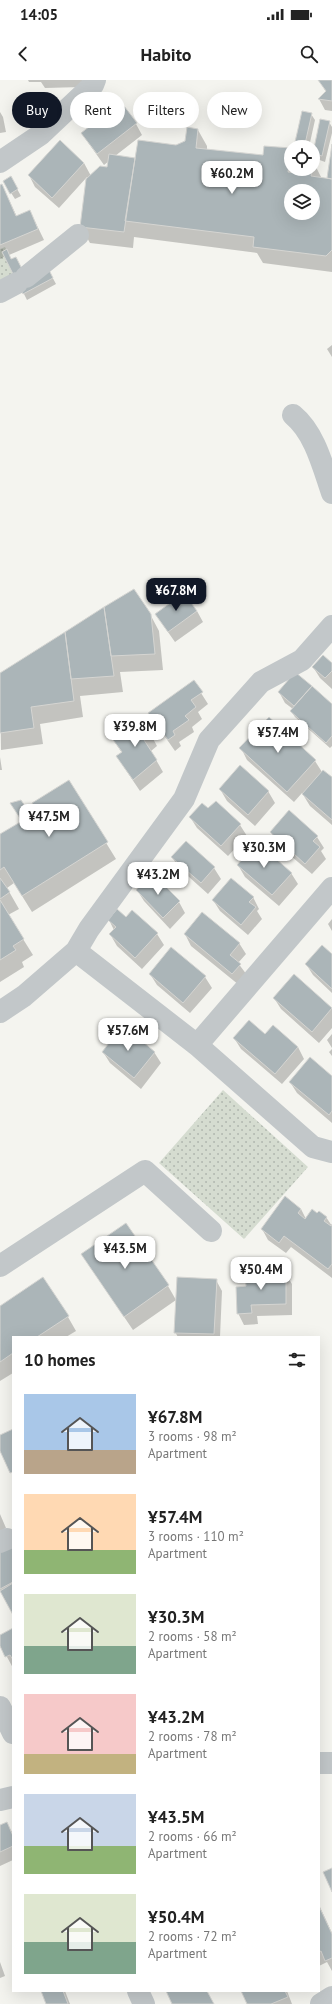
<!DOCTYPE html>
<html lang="en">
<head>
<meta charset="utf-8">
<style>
  body { margin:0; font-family:"PT Sans",sans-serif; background:#f6f6f6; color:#222; height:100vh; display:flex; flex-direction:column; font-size:15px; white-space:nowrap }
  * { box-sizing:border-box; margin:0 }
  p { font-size:13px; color:#767676 }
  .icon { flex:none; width:22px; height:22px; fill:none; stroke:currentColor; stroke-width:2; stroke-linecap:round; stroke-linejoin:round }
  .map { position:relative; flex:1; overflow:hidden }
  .details { position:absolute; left:12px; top:1256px; width:308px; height:656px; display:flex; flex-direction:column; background:#fff; border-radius:0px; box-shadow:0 4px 16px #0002 }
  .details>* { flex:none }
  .banner { position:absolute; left:12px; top:12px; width:308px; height:36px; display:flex; gap:8px }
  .controls { position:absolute; left:284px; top:60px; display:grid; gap:8px }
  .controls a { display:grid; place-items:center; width:36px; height:36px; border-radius:50%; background:#fff; box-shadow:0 4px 16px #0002; font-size:20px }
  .price { position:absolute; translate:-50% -34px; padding:0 9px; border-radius:8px; background:#fff; color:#222; font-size:13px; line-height:26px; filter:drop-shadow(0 1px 2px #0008) }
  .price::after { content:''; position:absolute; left:50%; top:24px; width:12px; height:9px; margin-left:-6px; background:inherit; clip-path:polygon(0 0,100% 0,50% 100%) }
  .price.selected { background:#111827; color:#fff }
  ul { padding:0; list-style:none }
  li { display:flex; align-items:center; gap:12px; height:100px; padding:0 12px }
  li span { display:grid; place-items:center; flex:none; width:112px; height:80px; border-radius:0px; color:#555 }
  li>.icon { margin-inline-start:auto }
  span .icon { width:48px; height:48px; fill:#fffc; stroke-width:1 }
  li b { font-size:17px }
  h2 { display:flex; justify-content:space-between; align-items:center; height:48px; padding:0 12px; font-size:17px }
  .pill { padding:0 14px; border-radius:18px; background:#fff; box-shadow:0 4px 16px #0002; font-size:14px; line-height:36px }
  .pill.selected { background:#111827; color:#fff }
  .status { display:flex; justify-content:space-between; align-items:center; height:28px; padding:0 20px; background:#fff; direction:ltr }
  .status svg { height:11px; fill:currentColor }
  header { display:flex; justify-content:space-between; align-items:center; height:52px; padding:0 12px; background:#fff; font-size:18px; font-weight:800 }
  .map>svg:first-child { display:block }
  .grass { fill:url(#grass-dots) }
  .shadow { fill:#0003; fill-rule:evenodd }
  .building { fill:#abb5b8; stroke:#d5d5d2; fill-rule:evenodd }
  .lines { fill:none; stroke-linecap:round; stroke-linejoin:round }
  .minor { stroke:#c2c7c9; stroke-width:22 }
</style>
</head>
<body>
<div class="status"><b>14:05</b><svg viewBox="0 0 49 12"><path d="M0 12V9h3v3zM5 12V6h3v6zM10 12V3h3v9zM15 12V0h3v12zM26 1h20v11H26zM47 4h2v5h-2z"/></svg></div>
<header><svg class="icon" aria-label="back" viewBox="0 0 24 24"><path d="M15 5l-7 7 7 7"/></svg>Habito<svg class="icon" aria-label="search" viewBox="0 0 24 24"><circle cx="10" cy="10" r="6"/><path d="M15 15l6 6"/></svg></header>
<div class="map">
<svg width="332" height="1924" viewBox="0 0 332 1924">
  <defs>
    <pattern id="grass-dots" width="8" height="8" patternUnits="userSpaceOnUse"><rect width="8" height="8" fill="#d5dcd0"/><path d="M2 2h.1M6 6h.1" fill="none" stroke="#b0b7ae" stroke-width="1.8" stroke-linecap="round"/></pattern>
  </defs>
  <rect width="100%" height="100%" fill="#f4f4ef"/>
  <path class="grass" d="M5 167 18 194 0 202V169Z
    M223 1010 308 1087 244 1159 159 1083Z"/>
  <path class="shadow" d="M28 0H82V7L45 8 41 2H29Z
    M319 0H332V31L325 30 319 19 326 12Z
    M0 32 3 37 6 52 0 53Z
    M311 34 315 40 309 67H299L296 62Z
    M329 42 332 47V53L325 82 317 79 314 73Z
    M136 44 142 55 115 76 136 79 186 62 198 50 207 66V70L264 76 291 69V89H300L299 94H301L302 89H313V81L322 99H329L332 70V192L263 183 257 173 134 157 133 168 90 163 81 147 87 97 59 128 35 107 29 95 84 83 91 96 108 88 109 81 104 85 82 54ZM291 111H313V133H291Z
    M11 98 21 116 15 119 4 102Z
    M2 105 17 137 30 131 44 160 9 175 11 180 28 202 49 191 56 204 27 220 5 176 0 179V106Z
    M332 265V277L327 269Z
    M197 531 203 542 175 562 163 545Z
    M150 534 159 551 163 590 120 592 123 612 80 616 83 637 40 644 43 664 1 670 0 594Z
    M332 585V609L320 598 313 587Z
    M295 593 332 625V666L330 668 295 637 291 631 293 629 285 623 279 612Z
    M194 602 208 624 198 632 202 639 192 647 194 652 179 662 181 666 175 671 149 634Z
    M269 638 315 681 322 692 332 698V745L310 726 302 713 294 722 247 680 241 668Z
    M151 655 157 666 151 671 163 692 140 711 117 677 122 673 112 658Z
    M0 677 2 690H0Z
    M68 701 116 779 32 832 14 803 7 808 19 829 8 835 33 875 22 882 24 887 0 902V756L40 735Z
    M220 709 268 711 275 723 255 746 227 721Z
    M190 737 240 745 247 756 228 776 197 748Z
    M271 752 317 757 324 768 321 771 326 779 312 794 277 764Z
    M172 777 214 788 221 799 208 814 179 788Z
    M238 785 291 793 298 804 279 826 245 797Z
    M137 810 179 822 185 833 170 849 144 821Z
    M253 817 259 829 257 831 262 839 248 855 220 831 213 820Z
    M332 839V851L328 844Z
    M109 840 157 854 164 865 142 889 117 866 110 854 114 850Z
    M185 854 239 863 246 874 238 883 247 895 239 905 191 866Z
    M332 876V913L313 895 306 884Z
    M150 894 205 897 212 908 190 933 157 905Z
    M294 896 332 929V948L319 963 281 929 274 918Z
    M332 954V968L327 960Z
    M234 958 298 967 304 979 282 1004 241 969Z
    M332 969V976L329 972Z
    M103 972H154L161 983 141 1009 110 983Z
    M332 997V1043L297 1013 290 1002Z
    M301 1129 306 1139 317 1134 326 1137 332 1146V1198L291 1167 286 1173 268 1160 262 1149Z
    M82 1175 168 1206 176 1220 133 1250Z
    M285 1193 292 1204V1235L257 1236 258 1244 244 1245 238 1233 247 1207Z
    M216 1200 222 1211 220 1257H178L175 1252Z
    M0 1227 68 1237 76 1251 66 1257H13V1293L0 1301Z
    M0 1434 6 1448 0 1451Z
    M13 1466V1532L0 1510V1473Z
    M13 1549V1588L0 1564V1556Z
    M7 1743 13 1754V1780L0 1786V1746Z
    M319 1825 332 1853V1891L327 1882 319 1886Z
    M0 1882 5 1896 0 1898Z
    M42 1911H65L70 1924H47Z
    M242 1911H287L292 1924H248Z"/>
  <path class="building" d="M318 0H332V21L318 19 326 11Z
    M121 22 137 43 97 74 81 53Z
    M302 31 312 33 305 64 295 62Z
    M320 39 330 41 322 76 313 73Z
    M187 47 198 49 196 68 263 75 264 66 291 68 288 92 300 93 301 89H312L311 96 332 99V170L326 176 253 167 254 157 125 141 138 60 176 65 185 61ZM291 111H313V133H291Z
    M60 60 84 83 52 118 28 95Z
    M332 64V99L327 98Z
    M109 74 135 78 124 152 80 147 86 99 100 86 107 87Z
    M11 96 18 109 10 114 3 101Z
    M2 104 16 136 30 130 38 149 0 165V105Z
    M7 169 11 179 16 177 26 197 49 190 53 198 23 214 2 172Z
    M134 509 151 534 155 574 111 576 104 527Z
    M184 513 197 531 168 552 155 534Z
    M104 527 114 596 71 599 65 552Z
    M65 552 74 621 31 627 34 648 0 653V593Z
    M323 575 332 583V591L325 598 312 587Z
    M295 592 312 606 294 626 278 612Z
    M194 600 203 612 191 620 196 627 185 636 189 640 173 651 175 655 168 660 148 633Z
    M312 606 332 624V656L326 663 290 631Z
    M140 637 152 655 144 660 157 680 133 700 116 676 122 672 111 657Z
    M269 637 316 680 287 712 239 668Z
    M240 685 269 711 248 735 219 709Z
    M323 690 332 697V740L302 714Z
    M69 700 108 762 22 816 4 787 0 790V754L22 741 10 723 21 720 33 738 39 735 32 723Z
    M216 721 241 744 221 766 189 737 202 723 208 728Z
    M289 730 318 756 313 761 320 767 305 784 270 752Z
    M186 761 215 787 201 803 171 777Z
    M257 762 292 793 272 815 237 785Z
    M153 794 180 821 163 838 136 810Z
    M0 798 10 812 0 819Z
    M231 798 254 817 249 822 256 827 241 845 212 820Z
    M0 820 24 859 13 866 16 870 0 880Z
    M117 829 126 837 132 830 158 853 135 878 109 854 116 847 108 840Z
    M202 832 240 863 230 875 241 884 232 894 184 854Z
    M322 865 332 874V909L305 884Z
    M171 867 206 896 183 923 149 894Z
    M294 894 332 928 312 952 273 918Z
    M249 940 265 954 273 945 298 967 275 994 233 958Z
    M123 945 155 972 134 998 102 972Z
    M310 977 332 996V1031L329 1035 289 1002Z
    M285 1116 301 1129 298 1133 305 1139 312 1129 317 1133 319 1131 327 1137 324 1141 331 1146 332 1144V1184L328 1189 284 1156 279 1163 261 1149Z
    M126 1143 169 1205 124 1237 81 1174Z
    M286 1192V1224L251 1225 252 1233 237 1234 236 1207 246 1206 245 1193Z
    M43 1197 69 1236 37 1257H13V1273L0 1282V1226Z
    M177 1197 217 1199 214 1254 174 1253Z
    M13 1349V1392L10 1393 0 1371V1355Z
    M13 1465V1502L0 1509V1472Z
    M13 1503V1535L0 1511Z
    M13 1548V1580L10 1575 5 1577 0 1566V1555Z
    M7 1742 13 1756V1766L0 1772V1745Z
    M332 1788V1812L323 1792Z
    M319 1826 332 1854V1878L325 1881 321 1871 319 1872Z
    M41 1911H63L68 1924H46Z
    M166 1911H207L214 1924H172Z
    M241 1911H285L288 1917 271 1924H247Z"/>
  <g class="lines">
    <path class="minor" d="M0 82 40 55 93 5 95 0
      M26 197 78 155
      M0 212 17 203
      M293 335C315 353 323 387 332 413
      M76 871 197 965 313 1067 332 1072
      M0 932 24 916 76 871 89 849 184 719 209 660 261 602 302 580 332 546
      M197 965 332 808
      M0 1186 145 1091 211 1151
      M0 1462 7 1459
      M0 1627 13 1653
      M319 1683H332
      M0 1720 13 1717
      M138 1911 144 1924
      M321 1924 332 1917"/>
  </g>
</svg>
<div class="controls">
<a><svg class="icon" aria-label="locate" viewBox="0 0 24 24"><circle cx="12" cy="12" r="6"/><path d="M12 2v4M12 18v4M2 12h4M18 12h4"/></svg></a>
<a><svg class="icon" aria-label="layers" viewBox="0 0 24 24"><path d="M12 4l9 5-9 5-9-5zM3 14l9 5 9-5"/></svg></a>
</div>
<b class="price" style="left:232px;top:115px">¥60.2M</b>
<b class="price selected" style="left:176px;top:532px">¥67.8M</b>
<b class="price" style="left:135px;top:668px">¥39.8M</b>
<b class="price" style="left:278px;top:674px">¥57.4M</b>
<b class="price" style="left:49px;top:758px">¥47.5M</b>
<b class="price" style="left:264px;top:789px">¥30.3M</b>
<b class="price" style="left:158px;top:816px">¥43.2M</b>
<b class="price" style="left:128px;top:972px">¥57.6M</b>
<b class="price" style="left:125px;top:1190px">¥43.5M</b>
<b class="price" style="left:261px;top:1211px">¥50.4M</b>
<div class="banner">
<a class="pill selected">Buy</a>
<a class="pill">Rent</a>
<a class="pill">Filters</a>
<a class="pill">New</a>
</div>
<section class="details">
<h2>10 homes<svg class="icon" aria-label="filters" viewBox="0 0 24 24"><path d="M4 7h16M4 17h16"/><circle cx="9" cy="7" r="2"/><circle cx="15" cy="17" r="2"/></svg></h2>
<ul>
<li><span style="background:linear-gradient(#a9c7e8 70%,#b9a48a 0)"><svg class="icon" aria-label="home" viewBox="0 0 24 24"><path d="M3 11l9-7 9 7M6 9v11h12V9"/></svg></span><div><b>¥67.8M</b><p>3 rooms · 98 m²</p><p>Apartment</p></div></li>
<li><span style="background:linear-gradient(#ffd9b3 70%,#8fb573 0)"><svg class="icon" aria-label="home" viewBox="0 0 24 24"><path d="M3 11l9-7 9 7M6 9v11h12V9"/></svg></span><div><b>¥57.4M</b><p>3 rooms · 110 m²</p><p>Apartment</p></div></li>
<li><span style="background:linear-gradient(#dfe7d0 65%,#7fa58c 0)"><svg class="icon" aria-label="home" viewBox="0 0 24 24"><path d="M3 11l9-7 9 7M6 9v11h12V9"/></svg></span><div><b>¥30.3M</b><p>2 rooms · 58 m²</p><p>Apartment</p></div></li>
<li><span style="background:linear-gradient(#f6c9c9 75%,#c2b280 0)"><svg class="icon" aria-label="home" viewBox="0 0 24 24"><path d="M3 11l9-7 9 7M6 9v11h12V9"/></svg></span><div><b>¥43.2M</b><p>2 rooms · 78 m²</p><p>Apartment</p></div></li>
<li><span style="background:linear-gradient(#c9d6e8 65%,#8fb573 0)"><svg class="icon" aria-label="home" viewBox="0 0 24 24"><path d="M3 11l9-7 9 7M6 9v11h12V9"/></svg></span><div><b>¥43.5M</b><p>2 rooms · 66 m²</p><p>Apartment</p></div></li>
<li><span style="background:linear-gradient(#dfe7d0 60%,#7fa58c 0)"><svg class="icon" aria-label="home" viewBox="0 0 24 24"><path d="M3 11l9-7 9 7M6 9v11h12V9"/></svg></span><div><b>¥50.4M</b><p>2 rooms · 72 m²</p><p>Apartment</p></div></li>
</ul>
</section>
</div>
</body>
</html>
